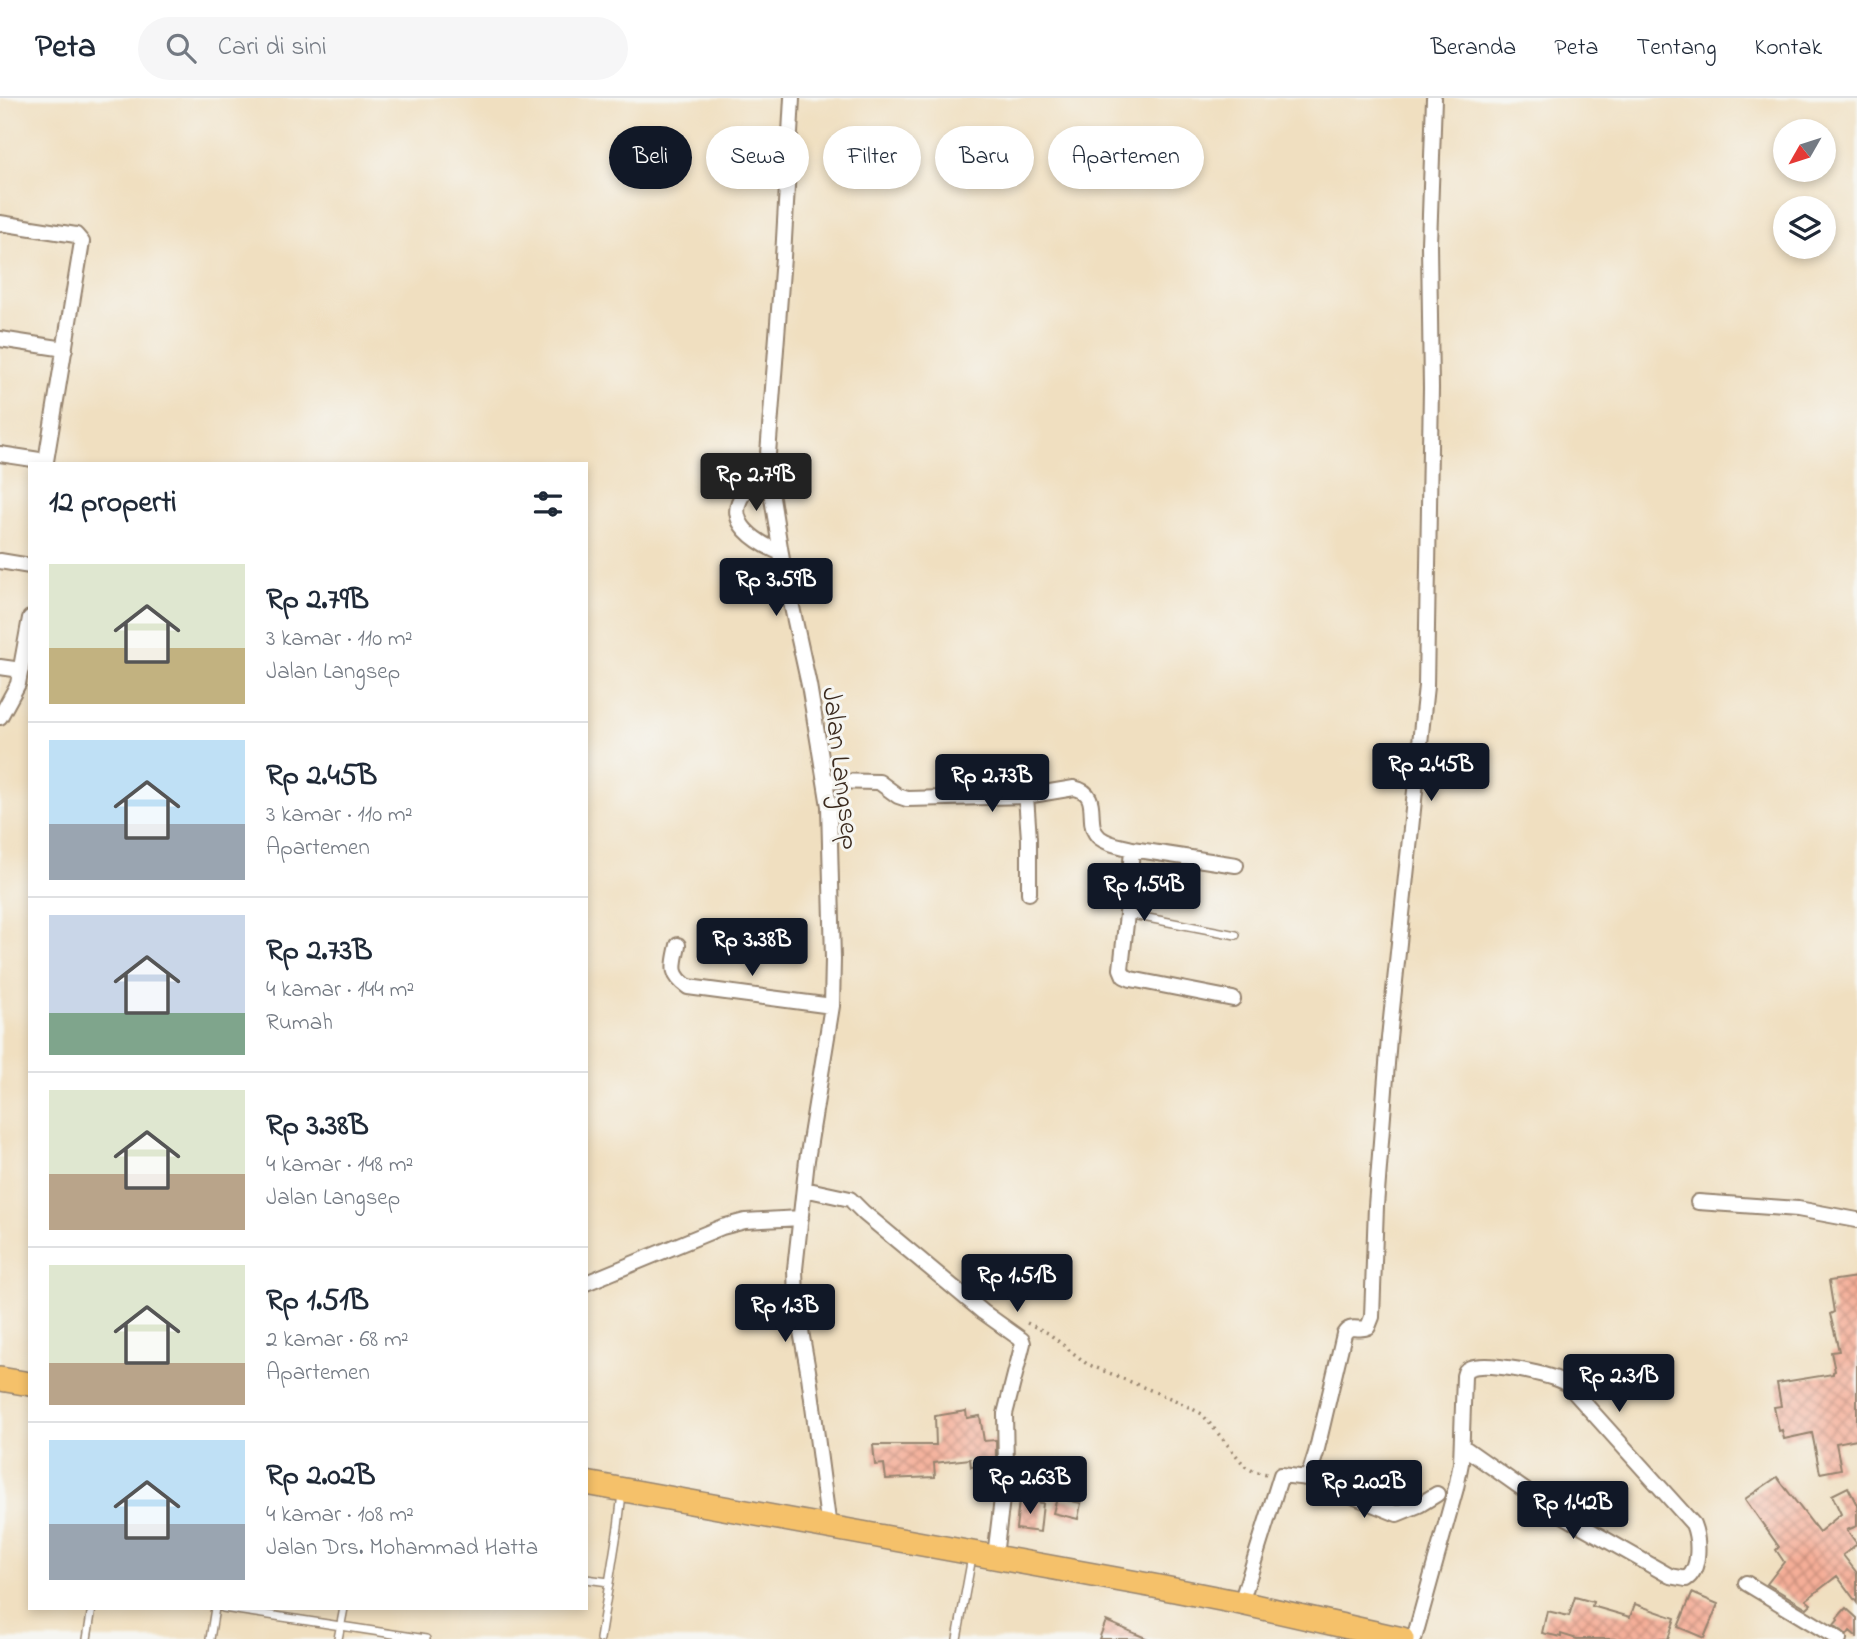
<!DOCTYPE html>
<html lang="id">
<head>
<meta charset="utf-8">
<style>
  body { margin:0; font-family:"Indie Flower",sans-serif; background:#f6f6f7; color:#1f2937; height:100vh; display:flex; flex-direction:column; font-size:26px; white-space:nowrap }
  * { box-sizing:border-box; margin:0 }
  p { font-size:23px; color:#747a83 }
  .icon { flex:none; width:38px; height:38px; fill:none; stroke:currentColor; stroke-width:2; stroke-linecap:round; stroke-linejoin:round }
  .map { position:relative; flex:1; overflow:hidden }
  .panel { position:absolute; left:28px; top:364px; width:560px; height:1148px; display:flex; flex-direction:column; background:#fff; border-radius:0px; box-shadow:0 4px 10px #0003 }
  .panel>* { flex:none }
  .top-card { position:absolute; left:609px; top:28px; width:665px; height:63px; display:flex; gap:14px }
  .needle { width:46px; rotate:231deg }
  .buttons { position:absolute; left:1773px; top:21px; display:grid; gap:14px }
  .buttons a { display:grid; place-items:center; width:63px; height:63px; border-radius:50%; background:#fff; box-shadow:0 4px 10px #0003; font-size:35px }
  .price { position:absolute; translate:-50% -60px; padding:0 16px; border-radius:7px; background:#111827; color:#fff; font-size:23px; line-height:46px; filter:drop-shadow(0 2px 4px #0008) }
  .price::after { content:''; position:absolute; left:50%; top:42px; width:21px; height:16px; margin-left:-10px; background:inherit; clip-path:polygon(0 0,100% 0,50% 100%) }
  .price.current { background:#222; color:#fff }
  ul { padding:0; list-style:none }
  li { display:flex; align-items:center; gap:21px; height:175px; padding:0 21px }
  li+li { border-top:2px solid #e0e1e3 }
  li span { display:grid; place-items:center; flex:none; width:196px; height:140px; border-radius:0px; color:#555 }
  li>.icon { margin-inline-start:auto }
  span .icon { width:84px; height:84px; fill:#fffc; stroke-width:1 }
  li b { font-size:30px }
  h2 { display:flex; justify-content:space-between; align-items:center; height:84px; padding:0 21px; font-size:30px }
  .tag { padding:0 24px; border-radius:32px; background:#fff; box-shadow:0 4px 10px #0003; font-size:24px; line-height:63px }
  .tag.current { background:#111827; color:#fff }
  header { display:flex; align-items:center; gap:42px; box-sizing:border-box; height:98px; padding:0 35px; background:#fff; border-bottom:2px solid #e0e1e3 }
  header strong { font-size:33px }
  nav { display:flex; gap:38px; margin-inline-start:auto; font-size:24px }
  .search { width:490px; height:63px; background:#f6f6f7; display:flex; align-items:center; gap:18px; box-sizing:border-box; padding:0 24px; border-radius:38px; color:#747a83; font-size:26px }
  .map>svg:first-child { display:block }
  .building { fill:url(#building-cross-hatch) }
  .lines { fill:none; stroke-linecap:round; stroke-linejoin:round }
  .lane-casing { stroke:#96846f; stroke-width:10 }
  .street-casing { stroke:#96846f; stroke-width:18 }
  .primary-casing { stroke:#96846f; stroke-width:26 }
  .path { stroke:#96846f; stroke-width:3.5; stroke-dasharray:2 5; stroke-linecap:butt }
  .lane { stroke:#fff; stroke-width:7 }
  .street { stroke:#fff; stroke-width:14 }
  .primary { stroke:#f5c16b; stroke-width:23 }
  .labels { text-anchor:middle; stroke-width:6; stroke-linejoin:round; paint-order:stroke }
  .street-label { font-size:28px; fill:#3b2a1e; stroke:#f6f6f2 }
</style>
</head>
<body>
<header>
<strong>Peta</strong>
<div class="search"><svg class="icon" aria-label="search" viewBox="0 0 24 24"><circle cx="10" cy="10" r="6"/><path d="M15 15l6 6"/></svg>Cari di sini</div>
<nav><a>Beranda</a><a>Peta</a><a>Tentang</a><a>Kontak</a></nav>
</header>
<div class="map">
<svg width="1857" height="1541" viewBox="0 0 1857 1541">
  <defs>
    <pattern id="building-cross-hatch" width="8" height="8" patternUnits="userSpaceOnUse" patternTransform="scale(1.75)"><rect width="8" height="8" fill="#f5ae98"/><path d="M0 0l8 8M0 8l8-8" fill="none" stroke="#c88e7b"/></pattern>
  </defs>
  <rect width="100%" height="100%" fill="#f6f6f2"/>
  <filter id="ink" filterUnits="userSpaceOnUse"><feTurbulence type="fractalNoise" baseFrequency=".0143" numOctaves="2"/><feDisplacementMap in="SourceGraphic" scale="14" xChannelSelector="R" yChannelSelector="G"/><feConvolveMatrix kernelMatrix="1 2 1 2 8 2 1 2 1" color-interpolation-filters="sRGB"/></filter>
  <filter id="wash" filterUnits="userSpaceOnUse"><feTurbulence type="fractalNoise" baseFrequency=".00686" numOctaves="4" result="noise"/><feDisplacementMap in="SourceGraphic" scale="28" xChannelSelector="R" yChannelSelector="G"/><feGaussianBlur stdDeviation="1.57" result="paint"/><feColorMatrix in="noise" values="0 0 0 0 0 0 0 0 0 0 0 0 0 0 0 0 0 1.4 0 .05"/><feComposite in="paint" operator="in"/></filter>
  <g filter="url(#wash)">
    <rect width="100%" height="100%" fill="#f0dfc0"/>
    <g id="blocks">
      <path class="building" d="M1857 1179V1341L1836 1345 1841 1371 1820 1375 1812 1335 1784 1341 1782 1332 1779 1333 1774 1309 1781 1308 1777 1285 1833 1276V1274L1835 1273 1831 1254 1839 1253 1830 1216 1834 1214 1829 1183Z
        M966 1313 967 1320 980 1318 984 1343 996 1342V1366L971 1369 970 1361 934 1365 935 1379 886 1381 884 1366 875 1367 873 1347H936L935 1318Z
        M1777 1379 1819 1434 1841 1416 1832 1397 1848 1389 1857 1407V1428L1847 1432 1857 1446 1843 1457 1857 1475V1505L1837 1478 1806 1502 1811 1506 1807 1510 1767 1486 1784 1464 1776 1452 1779 1449 1745 1401Z
        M1057 1400 1081 1405 1078 1421 1053 1415Z
        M1019 1402 1043 1405 1040 1434 1016 1431Z
        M1692 1495 1718 1506 1704 1540 1678 1529Z
        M1575 1499 1593 1504 1592 1508 1630 1519 1635 1506 1675 1520 1668 1541H1577L1561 1536V1539L1542 1535 1547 1513 1569 1518Z
        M1846 1510 1857 1520V1539L1850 1533 1847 1537 1834 1527 1838 1522 1837 1520Z
        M1106 1523 1148 1541H1099Z"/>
    </g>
  </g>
  <g filter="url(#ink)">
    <use href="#blocks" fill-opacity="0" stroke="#96846f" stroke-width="2"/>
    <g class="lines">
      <g class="lane-casing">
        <path id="lane" d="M1127 816 1236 837
          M586 1481 609 1484
          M223 1510 426 1541
          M87 1541 92 1510
          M210 1541 215 1510
          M338 1541 344 1510
          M600 1541 618 1429 622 1396
          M957 1541 972 1459"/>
      </g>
      <g class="street-casing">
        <path id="street" d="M792 0 783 159 767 369 783 468 809 587 829 708 833 861 832 908 807 1062 795 1171 796 1205 809 1278 829 1430
          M0 125 76 137 82 144 46 363
          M0 241 65 251
          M0 356 46 363V366
          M768 371C760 378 751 386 744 395 722 424 758 445 781 455
          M0 463 30 468
          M0 569 21 572
          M0 619 18 586 30 520
          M825 683 879 684 898 698 907 701 1026 698 1074 690C1104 696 1082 726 1100 740 1109 747 1122 748 1132 751
          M1026 698 1029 741V795
          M678 847C674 867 669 876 688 889L832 908
          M1233 901 1131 881 1124 878 1121 871 1127 816 1132 751 1236 767
          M804 1091 850 1101 864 1115 983 1214 1022 1242 1023 1245 1005 1316 1006 1368 995 1458
          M1698 1104 1798 1111 1857 1122
          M586 1185 722 1129 745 1123 801 1120
          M1308 1380 1316 1355 1344 1236C1351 1225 1359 1234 1368 1229L1372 1219 1376 1108 1389 940 1426 588 1431 290 1429 146 1434 0
          M1746 1485 1839 1541
          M1241 1505 1281 1377 1308 1380 1397 1416 1419 1407 1437 1396
          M1414 1541 1456 1390 1461 1365 1464 1278C1465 1274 1465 1272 1470 1270 1487 1263 1551 1276 1567 1286L1693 1426C1699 1441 1701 1471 1686 1481L1670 1478 1550 1410 1462 1348"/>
      </g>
      <g class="primary-casing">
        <path id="primary" d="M0 1281 30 1286
          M586 1385 1154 1488 1241 1505 1402 1541"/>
      </g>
      <path class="path" d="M1027 1225 1048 1235 1087 1266 1177 1303 1202 1316 1245 1368 1253 1373 1267 1376"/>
      <use href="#lane" class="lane"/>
      <use href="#street" class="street"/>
      <use href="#primary" class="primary"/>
    </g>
  </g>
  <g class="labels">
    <g class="street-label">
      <text transform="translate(843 670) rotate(83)" y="10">Jalan Langsep</text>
    </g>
  </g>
</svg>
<div class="buttons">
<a><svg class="needle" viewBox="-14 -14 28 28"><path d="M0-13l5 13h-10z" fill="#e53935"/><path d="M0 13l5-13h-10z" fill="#747a83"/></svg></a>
<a><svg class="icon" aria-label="layers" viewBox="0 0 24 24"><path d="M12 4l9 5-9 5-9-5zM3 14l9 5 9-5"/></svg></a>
</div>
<b class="price current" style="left:756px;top:415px">Rp 2.79B</b>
<b class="price" style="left:776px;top:520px">Rp 3.59B</b>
<b class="price" style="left:1431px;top:705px">Rp 2.45B</b>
<b class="price" style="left:992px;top:716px">Rp 2.73B</b>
<b class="price" style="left:1144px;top:825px">Rp 1.54B</b>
<b class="price" style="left:752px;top:880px">Rp 3.38B</b>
<b class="price" style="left:1017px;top:1216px">Rp 1.51B</b>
<b class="price" style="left:785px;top:1246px">Rp 1.3B</b>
<b class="price" style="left:1619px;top:1316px">Rp 2.31B</b>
<b class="price" style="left:1030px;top:1418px">Rp 2.63B</b>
<b class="price" style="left:1364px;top:1422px">Rp 2.02B</b>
<b class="price" style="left:1573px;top:1443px">Rp 1.42B</b>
<div class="top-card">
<a class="tag current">Beli</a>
<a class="tag">Sewa</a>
<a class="tag">Filter</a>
<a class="tag">Baru</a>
<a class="tag">Apartemen</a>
</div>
<section class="panel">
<h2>12 properti<svg class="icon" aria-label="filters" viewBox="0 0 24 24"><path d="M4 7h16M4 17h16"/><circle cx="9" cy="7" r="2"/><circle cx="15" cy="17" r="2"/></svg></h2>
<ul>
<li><span style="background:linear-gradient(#dfe7d0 60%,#c2b280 0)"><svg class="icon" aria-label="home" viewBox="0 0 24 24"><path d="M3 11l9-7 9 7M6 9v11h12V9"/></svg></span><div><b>Rp 2.79B</b><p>3 kamar · 110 m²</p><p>Jalan Langsep</p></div></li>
<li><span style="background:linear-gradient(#bfe0f5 60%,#9aa5b1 0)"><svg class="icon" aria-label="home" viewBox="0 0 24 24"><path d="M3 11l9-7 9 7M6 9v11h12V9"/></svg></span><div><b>Rp 2.45B</b><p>3 kamar · 110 m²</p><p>Apartemen</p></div></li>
<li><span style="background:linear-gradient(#c9d6e8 70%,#7fa58c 0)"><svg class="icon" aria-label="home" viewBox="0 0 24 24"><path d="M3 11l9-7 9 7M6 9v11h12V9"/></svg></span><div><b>Rp 2.73B</b><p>4 kamar · 144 m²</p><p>Rumah</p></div></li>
<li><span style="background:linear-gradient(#dfe7d0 60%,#b9a48a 0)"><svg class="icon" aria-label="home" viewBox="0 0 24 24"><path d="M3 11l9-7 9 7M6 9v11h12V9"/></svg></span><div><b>Rp 3.38B</b><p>4 kamar · 148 m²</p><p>Jalan Langsep</p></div></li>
<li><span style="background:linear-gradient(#dfe7d0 70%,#b9a48a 0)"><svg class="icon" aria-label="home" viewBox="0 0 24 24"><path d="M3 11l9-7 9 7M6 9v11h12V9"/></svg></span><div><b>Rp 1.51B</b><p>2 kamar · 68 m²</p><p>Apartemen</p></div></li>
<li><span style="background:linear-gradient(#bfe0f5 60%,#9aa5b1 0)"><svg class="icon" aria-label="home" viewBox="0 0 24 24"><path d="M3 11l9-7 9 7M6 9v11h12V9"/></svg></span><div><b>Rp 2.02B</b><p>4 kamar · 108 m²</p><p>Jalan Drs. Mohammad Hatta</p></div></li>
</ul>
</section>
</div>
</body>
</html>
